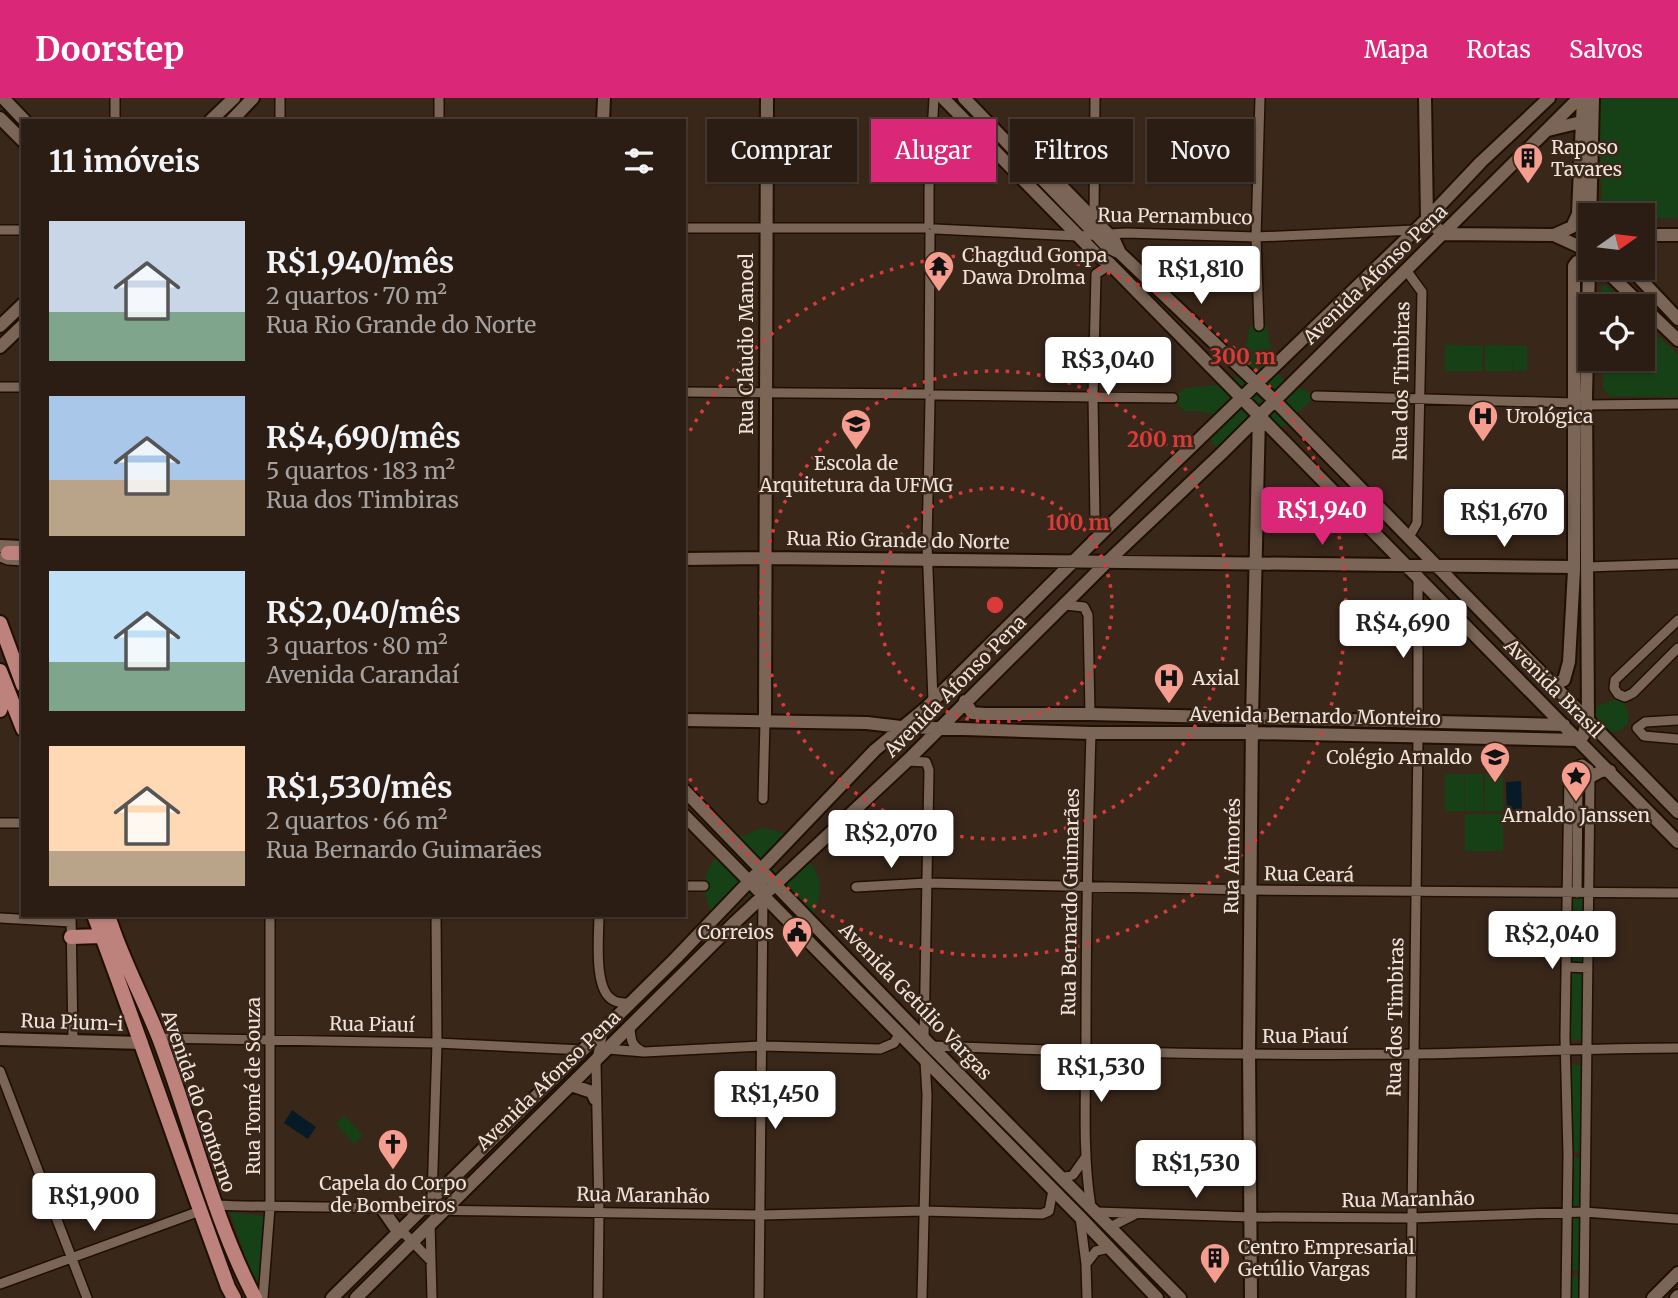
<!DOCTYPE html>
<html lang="pt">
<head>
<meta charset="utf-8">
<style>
  body { margin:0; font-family:Merriweather,serif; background:#33261d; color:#f1f3f6; height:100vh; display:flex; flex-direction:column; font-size:26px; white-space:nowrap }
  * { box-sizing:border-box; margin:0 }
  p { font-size:23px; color:#a6a2a0 }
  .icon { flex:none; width:38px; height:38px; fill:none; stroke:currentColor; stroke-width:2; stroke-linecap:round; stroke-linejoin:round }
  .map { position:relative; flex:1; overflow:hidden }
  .drawer { position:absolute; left:21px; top:21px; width:665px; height:798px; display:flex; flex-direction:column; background:#2b1d14; border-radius:0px; box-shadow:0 2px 5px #0004,0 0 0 2px #473b34 }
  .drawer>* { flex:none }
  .top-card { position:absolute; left:707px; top:21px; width:665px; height:63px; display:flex; gap:14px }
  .needle { width:46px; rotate:76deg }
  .buttons { position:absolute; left:1578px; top:105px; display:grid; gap:14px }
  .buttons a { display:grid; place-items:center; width:77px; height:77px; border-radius:0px; background:#2b1d14; box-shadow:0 2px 5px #0004,0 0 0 2px #473b34; font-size:35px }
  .price { position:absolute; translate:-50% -60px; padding:0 16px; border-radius:7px; background:#fff; color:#222; font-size:23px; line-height:46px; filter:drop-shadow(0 2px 4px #0008) }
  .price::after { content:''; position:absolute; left:50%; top:42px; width:21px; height:16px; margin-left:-10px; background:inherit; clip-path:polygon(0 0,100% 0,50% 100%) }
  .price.on { background:#db2777; color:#fff }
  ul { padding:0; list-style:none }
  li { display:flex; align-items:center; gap:21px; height:175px; padding:0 28px }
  li span { display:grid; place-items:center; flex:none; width:196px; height:140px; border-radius:0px; color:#555 }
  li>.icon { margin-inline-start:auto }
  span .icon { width:84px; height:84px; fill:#fffc; stroke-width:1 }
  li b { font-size:30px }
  h2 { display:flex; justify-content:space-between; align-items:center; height:84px; padding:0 28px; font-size:30px }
  .chip { padding:0 24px; border-radius:0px; background:#2b1d14; box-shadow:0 2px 5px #0004,0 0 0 2px #473b34; font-size:24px; line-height:63px }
  .chip.on { background:#db2777; color:#fff }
  header { display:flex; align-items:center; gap:42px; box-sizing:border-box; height:98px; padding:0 35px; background:#db2777; color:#fff }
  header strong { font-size:33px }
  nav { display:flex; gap:38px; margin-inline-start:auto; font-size:24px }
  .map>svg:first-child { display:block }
  .green { fill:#164117 }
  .water { fill:#061a28 }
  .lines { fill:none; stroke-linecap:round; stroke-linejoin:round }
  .street-casing { stroke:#200f04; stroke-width:12 }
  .secondary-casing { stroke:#200f04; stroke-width:16 }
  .primary-casing { stroke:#200f04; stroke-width:18 }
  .street { stroke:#7a6556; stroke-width:9 }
  .secondary { stroke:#7a6556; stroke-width:12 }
  .primary { stroke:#be827c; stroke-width:14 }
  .ring { fill:none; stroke:#d83b3a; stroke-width:3.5; stroke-dasharray:3.5 7 }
  .labels { text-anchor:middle; stroke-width:5; stroke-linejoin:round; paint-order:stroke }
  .poi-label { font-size:19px; fill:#efe3db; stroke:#39271a; text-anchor:start }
  .street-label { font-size:19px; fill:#efe3db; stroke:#39271a }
  .centre { fill:#d83b3a; stroke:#39271a; stroke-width:3.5 }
  .ring-label { font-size:21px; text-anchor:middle; font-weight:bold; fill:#d83b3a; stroke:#39271a; stroke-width:5; stroke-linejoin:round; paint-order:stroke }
</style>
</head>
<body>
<header>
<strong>Doorstep</strong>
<nav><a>Mapa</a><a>Rotas</a><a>Salvos</a></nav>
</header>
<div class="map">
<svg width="1678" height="1200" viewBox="0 0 1678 1200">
  <rect width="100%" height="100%" fill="#39271a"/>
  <path class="green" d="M1599 0H1678V121L1616 117 1605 116 1602 112Z
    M1604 187 1607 188 1628 208H1602L1601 189Z
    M1643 223 1678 257V299L1610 298 1603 291V261H1643Z
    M1250 228H1267C1271 249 1270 274 1290 286 1299 291 1308 292 1316 298L1277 334 1260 317 1221 355 1206 338 1222 318 1199 313H1184L1173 300 1185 290 1229 286 1241 275Z
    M1445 247 1483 248 1482 273H1445Z
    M1485 247 1527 248V273H1513V262L1512 273H1485Z
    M1616 601C1628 606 1629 613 1628 625 1611 643 1605 631 1593 617L1598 608Z
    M1582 670 1587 673 1588 785 1569 786 1571 676Z
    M1445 676H1464V713H1445Z
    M1465 676H1483L1484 713H1465Z
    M1485 676H1503V713H1485Z
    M1465 716H1503V753H1465Z
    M763 730 790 737 771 767 787 784 809 763C823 780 822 798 813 817L783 800 767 818 746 794 712 816C703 797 701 777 716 760L722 766 735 753 736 740Z
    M1571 798H1586L1585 867 1570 868Z
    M1569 872H1585L1583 942 1569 943Z
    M1570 967H1582V1054H1571Z
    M344 1017 363 1038 354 1046 336 1026Z
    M1570 1059 1582 1060 1581 1112H1570Z
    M230 1114 265 1118 262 1193 250 1173Z
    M1570 1117H1581V1172H1570Z
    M1571 1178H1581V1200H1571Z"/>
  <path class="water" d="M1521 683 1522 713H1507L1506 684Z
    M292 1012 316 1029 308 1041 284 1025Z"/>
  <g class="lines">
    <g class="street-casing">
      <path id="street" d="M115 0V23
        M439 0V23
        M280 23V0
        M1094 120 1095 0
        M929 126V90L934 0
        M684 130H925
        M935 131 1078 138 1126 135 1256 139 1415 132
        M0 132H23
        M1406 172 1422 194 1417 425 1409 439
        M1259 228 1256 139 1260 0
        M0 289H23
        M929 292 930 136
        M684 294 925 296
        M935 297 1173 300
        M1316 298 1575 305
        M930 302 927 446 933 603
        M1586 307 1678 306
        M1106 431 1095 422 1093 299 1096 176 1111 166
        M0 459 8 462 23 463
        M1586 469 1678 466
        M1065 507 1084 509 1088 517 1090 616
        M1678 522 1615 582 1614 590 1618 596 1625 599 1633 595 1678 550
        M1678 622 1645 624 1637 630 1644 638 1678 641
        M1418 625V481
        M1091 635C1088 736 1086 837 1086 938 1086 995 1082 1053 1091 1109
        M907 663 926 664 929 672 924 941
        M763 701 765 623
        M0 725H23
        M684 788H704
        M856 789 927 785 1251 792 1678 795
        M1577 795 1578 673
        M71 817 73 943
        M599 817C599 837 593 892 613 902 617 905 625 905 629 905
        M0 820 71 824
        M1567 869 1588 870
        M630 930C631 941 631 948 642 953
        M159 940 437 945 584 952
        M931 948C1092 954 1253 958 1413 956 1502 955 1590 950 1678 950
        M608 951 644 954 761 948 880 951 894 945 899 937
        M0 973 87 1200
        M1061 1080 1073 1077 1085 1060
        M432 1101 437 945 436 817
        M215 1107C283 1110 352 1107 420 1112L759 1117 923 1113 1042 1116 1049 1113 1053 1092
        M1096 1114 1251 1119 1411 1120 1584 1114 1678 1121
        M1080 1119 1086 1166 1087 1200
        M430 1125 432 1200
        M1110 1129 1134 1117
        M402 1133 431 1163
        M1086 1166 1096 1153 1109 1150
        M0 1186 200 1113
        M263 1200 270 1110V817
        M598 1200 599 1114 596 965 603 934
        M759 1200 763 797 761 772
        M922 1200 927 997 925 963
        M1411 1200 1418 639
        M1566 1200 1568 1057 1565 939 1569 675 1576 668 1582 666 1589 671 1590 679 1584 1200"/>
    </g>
    <g class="secondary-casing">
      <path id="secondary" d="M3 0 25 23
        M943 0 1099 159 1109 165 1678 744
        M964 0 1108 149 1120 155 1274 302 1678 714
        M1425 0 1427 121
        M0 20 23 43
        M210 23 234 0
        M231 23 253 0
        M603 23 604 0
        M1548 32 1577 25 1588 29
        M1026 52 1114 142 1120 155
        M1427 121 1443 136 1554 137 1578 148 1591 159
        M1554 137 1572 129 1578 116 1583 0
        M1643 137H1678
        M1603 170 1678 242
        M1630 170 1678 221
        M0 228 23 206
        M0 249 23 227
        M0 448 22 449
        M684 461 766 460 1574 469
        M1553 587 1564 582 1569 564 1574 472V168L1577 164H1582L1589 173
        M965 603 972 615 984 616H1090L1564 627
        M684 622 867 625 901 629 1091 635H1253L1579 642
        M765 623 767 0
        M1579 642 1583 638 1588 622 1586 298 1593 0
        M1590 679 1603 672 1610 673
        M684 692 931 948 1180 1200
        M684 717 1080 1119 1157 1200
        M0 941 142 945
        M571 987 592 994 595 1001
        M381 1109 399 1135
        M332 1200 676 860 875 652 927 609 1106 431 1427 121 1481 64 1549 0
        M356 1200 732 827 907 663 1107 464 1222 355 1579 0
        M1251 1200 1249 955 1252 620 1259 317
        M1653 1200 1678 1175
        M1676 1200 1678 1198"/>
    </g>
    <g class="primary-casing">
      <path id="primary" d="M8 455H23
        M0 525 23 587
        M0 573 23 631
        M0 592 2 606 0 612
        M94 817C141 941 182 1065 228 1189L234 1200
        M108 817C121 860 143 899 159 940 192 1026 212 1118 255 1200
        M71 839 102 838"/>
    </g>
    <use href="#street" class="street"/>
    <use href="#secondary" class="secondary"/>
    <use href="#primary" class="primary"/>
  </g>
  <g class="ring">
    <circle cx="995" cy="507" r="117"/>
    <circle cx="995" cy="507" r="234"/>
    <path d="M685 342A351 351 0 1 1 685 672"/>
  </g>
  <defs>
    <g id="building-pin" transform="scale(1.575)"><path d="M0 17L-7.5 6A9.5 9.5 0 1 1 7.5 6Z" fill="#f59d8e" stroke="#39271a"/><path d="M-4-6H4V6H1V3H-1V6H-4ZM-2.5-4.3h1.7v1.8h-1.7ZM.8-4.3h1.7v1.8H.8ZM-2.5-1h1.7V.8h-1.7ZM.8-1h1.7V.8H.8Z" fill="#111"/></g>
    <g id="temple-pin" transform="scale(1.575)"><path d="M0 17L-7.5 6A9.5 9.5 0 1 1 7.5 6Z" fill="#f59d8e" stroke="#39271a"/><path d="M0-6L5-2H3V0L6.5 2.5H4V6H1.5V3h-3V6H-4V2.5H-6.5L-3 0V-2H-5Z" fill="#111"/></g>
    <g id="hospital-pin" transform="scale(1.575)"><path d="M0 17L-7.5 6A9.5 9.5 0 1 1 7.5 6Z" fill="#f59d8e" stroke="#39271a"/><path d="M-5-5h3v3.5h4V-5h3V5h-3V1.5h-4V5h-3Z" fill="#111"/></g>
    <g id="university-pin" transform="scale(1.575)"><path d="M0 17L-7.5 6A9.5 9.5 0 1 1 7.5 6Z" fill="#f59d8e" stroke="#39271a"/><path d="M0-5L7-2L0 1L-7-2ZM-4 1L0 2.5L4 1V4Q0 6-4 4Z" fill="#111"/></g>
    <g id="school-pin" transform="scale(1.575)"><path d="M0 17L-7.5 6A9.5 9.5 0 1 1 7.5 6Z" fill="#f59d8e" stroke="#39271a"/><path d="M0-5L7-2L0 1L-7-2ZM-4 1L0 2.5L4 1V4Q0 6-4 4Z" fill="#111"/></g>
    <g id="sight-pin" transform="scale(1.575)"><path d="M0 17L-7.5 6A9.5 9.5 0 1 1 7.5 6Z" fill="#f59d8e" stroke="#39271a"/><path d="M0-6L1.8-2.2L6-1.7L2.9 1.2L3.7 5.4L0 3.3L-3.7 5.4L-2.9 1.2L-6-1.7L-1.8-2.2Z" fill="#111"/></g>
    <g id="civic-pin" transform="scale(1.575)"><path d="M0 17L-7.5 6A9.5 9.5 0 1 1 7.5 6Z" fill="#f59d8e" stroke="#39271a"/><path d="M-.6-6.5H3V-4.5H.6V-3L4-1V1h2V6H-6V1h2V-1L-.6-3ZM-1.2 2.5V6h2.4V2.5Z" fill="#111"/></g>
    <g id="church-pin" transform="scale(1.575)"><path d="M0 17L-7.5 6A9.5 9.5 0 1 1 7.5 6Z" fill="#f59d8e" stroke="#39271a"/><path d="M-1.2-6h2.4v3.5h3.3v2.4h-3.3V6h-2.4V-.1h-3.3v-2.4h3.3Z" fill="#111"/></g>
  </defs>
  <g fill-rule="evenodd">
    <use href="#building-pin" x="1528" y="60"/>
    <use href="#temple-pin" x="939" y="168"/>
    <use href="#hospital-pin" x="1483" y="318"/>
    <use href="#university-pin" x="856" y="326"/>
    <use href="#hospital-pin" x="1169" y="580"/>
    <use href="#school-pin" x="1495" y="659"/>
    <use href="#sight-pin" x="1576" y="678"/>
    <use href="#civic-pin" x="797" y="834"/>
    <use href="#church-pin" x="393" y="1046"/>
    <use href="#building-pin" x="1215" y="1160"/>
  </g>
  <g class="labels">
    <g class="poi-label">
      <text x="1551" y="56">Raposo<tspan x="1551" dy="22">Tavares</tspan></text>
      <text x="962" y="164">Chagdud Gonpa<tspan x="962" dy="22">Dawa Drolma</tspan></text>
      <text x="1506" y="325">Urológica</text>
      <text x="856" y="372" text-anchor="middle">Escola de<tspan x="856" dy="22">Arquitetura da UFMG</tspan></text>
      <text x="1192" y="587">Axial</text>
      <text x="1472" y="666" text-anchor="end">Colégio Arnaldo</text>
      <text x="1576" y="724" text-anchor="middle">Arnaldo Janssen</text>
      <text x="774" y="841" text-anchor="end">Correios</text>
      <text x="393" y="1092" text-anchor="middle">Capela do Corpo<tspan x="393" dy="22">de Bombeiros</tspan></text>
      <text x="1238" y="1156">Centro Empresarial<tspan x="1238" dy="22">Getúlio Vargas</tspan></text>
    </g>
    <g class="street-label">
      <text transform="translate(1175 118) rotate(1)" y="7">Rua Pernambuco</text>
      <text transform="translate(1375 176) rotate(-44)" y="7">Avenida Afonso Pena</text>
      <text transform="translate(746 246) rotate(-90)" y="7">Rua Cláudio Manoel</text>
      <text transform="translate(1401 283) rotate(-89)" y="7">Rua dos Timbiras</text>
      <text transform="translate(898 442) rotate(1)" y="7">Rua Rio Grande do Norte</text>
      <text transform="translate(955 588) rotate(-45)" y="7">Avenida Afonso Pena</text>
      <text transform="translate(1554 590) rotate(45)" y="7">Avenida Brasil</text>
      <text transform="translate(1315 618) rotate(1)" y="7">Avenida Bernardo Monteiro</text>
      <text transform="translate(1232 758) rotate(-89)" y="7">Rua Aimorés</text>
      <text transform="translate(1309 776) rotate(1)" y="7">Rua Ceará</text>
      <text transform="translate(1070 804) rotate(-89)" y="7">Rua Bernardo Guimarães</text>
      <text transform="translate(916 903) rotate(46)" y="7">Avenida Getúlio Vargas</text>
      <text transform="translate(1395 919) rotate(-89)" y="7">Rua dos Timbiras</text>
      <text transform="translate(72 924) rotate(2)" y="7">Rua Pium-i</text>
      <text transform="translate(372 926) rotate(1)" y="7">Rua Piauí</text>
      <text x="1305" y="945">Rua Piauí</text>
      <text transform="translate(548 982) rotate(-44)" y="7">Avenida Afonso Pena</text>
      <text transform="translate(253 988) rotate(-90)" y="7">Rua Tomé de Souza</text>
      <text transform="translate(199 1003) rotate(71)" y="7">Avenida do Contorno</text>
      <text transform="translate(643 1097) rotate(1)" y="7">Rua Maranhão</text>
      <text transform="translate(1408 1101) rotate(-1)" y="7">Rua Maranhão</text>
    </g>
  </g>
  <circle cx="995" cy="507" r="10" class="centre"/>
  <g class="ring-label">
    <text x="1243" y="266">300 m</text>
    <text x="1160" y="349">200 m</text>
    <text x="1078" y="432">100 m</text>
  </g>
</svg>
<div class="buttons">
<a><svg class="needle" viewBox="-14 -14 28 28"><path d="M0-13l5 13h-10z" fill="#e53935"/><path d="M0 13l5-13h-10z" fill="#a6a2a0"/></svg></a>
<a><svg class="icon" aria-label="locate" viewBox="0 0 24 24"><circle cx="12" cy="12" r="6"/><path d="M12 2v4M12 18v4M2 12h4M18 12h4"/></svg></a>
</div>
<b class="price" style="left:1201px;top:208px">R$1,810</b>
<b class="price" style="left:1108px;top:299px">R$3,040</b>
<b class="price on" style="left:1322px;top:449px">R$1,940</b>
<b class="price" style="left:1504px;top:451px">R$1,670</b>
<b class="price" style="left:1403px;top:562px">R$4,690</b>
<b class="price" style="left:891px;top:772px">R$2,070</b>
<b class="price" style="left:1552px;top:873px">R$2,040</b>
<b class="price" style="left:1101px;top:1006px">R$1,530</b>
<b class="price" style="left:775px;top:1033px">R$1,450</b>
<b class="price" style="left:1196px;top:1102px">R$1,530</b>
<b class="price" style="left:94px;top:1135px">R$1,900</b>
<div class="top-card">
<a class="chip">Comprar</a>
<a class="chip on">Alugar</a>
<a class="chip">Filtros</a>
<a class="chip">Novo</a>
</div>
<section class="drawer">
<h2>11 imóveis<svg class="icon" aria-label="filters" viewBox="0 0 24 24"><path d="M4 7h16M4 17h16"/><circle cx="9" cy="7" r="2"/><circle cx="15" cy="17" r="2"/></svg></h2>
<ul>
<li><span style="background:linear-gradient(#c9d6e8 65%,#7fa58c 0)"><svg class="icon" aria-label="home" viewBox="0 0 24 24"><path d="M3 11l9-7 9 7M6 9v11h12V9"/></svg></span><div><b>R$1,940/mês</b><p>2 quartos · 70 m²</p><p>Rua Rio Grande do Norte</p></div></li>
<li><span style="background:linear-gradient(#a9c7e8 60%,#b9a48a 0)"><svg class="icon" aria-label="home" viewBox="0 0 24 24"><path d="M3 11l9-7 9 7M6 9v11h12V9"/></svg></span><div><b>R$4,690/mês</b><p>5 quartos · 183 m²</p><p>Rua dos Timbiras</p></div></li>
<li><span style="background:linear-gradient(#bfe0f5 65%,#7fa58c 0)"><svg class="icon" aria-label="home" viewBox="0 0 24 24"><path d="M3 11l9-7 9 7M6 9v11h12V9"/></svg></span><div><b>R$2,040/mês</b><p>3 quartos · 80 m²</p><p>Avenida Carandaí</p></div></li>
<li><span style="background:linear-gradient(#ffd9b3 75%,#b9a48a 0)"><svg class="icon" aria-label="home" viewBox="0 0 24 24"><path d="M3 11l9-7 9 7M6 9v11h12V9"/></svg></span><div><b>R$1,530/mês</b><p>2 quartos · 66 m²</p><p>Rua Bernardo Guimarães</p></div></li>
</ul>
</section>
</div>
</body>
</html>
